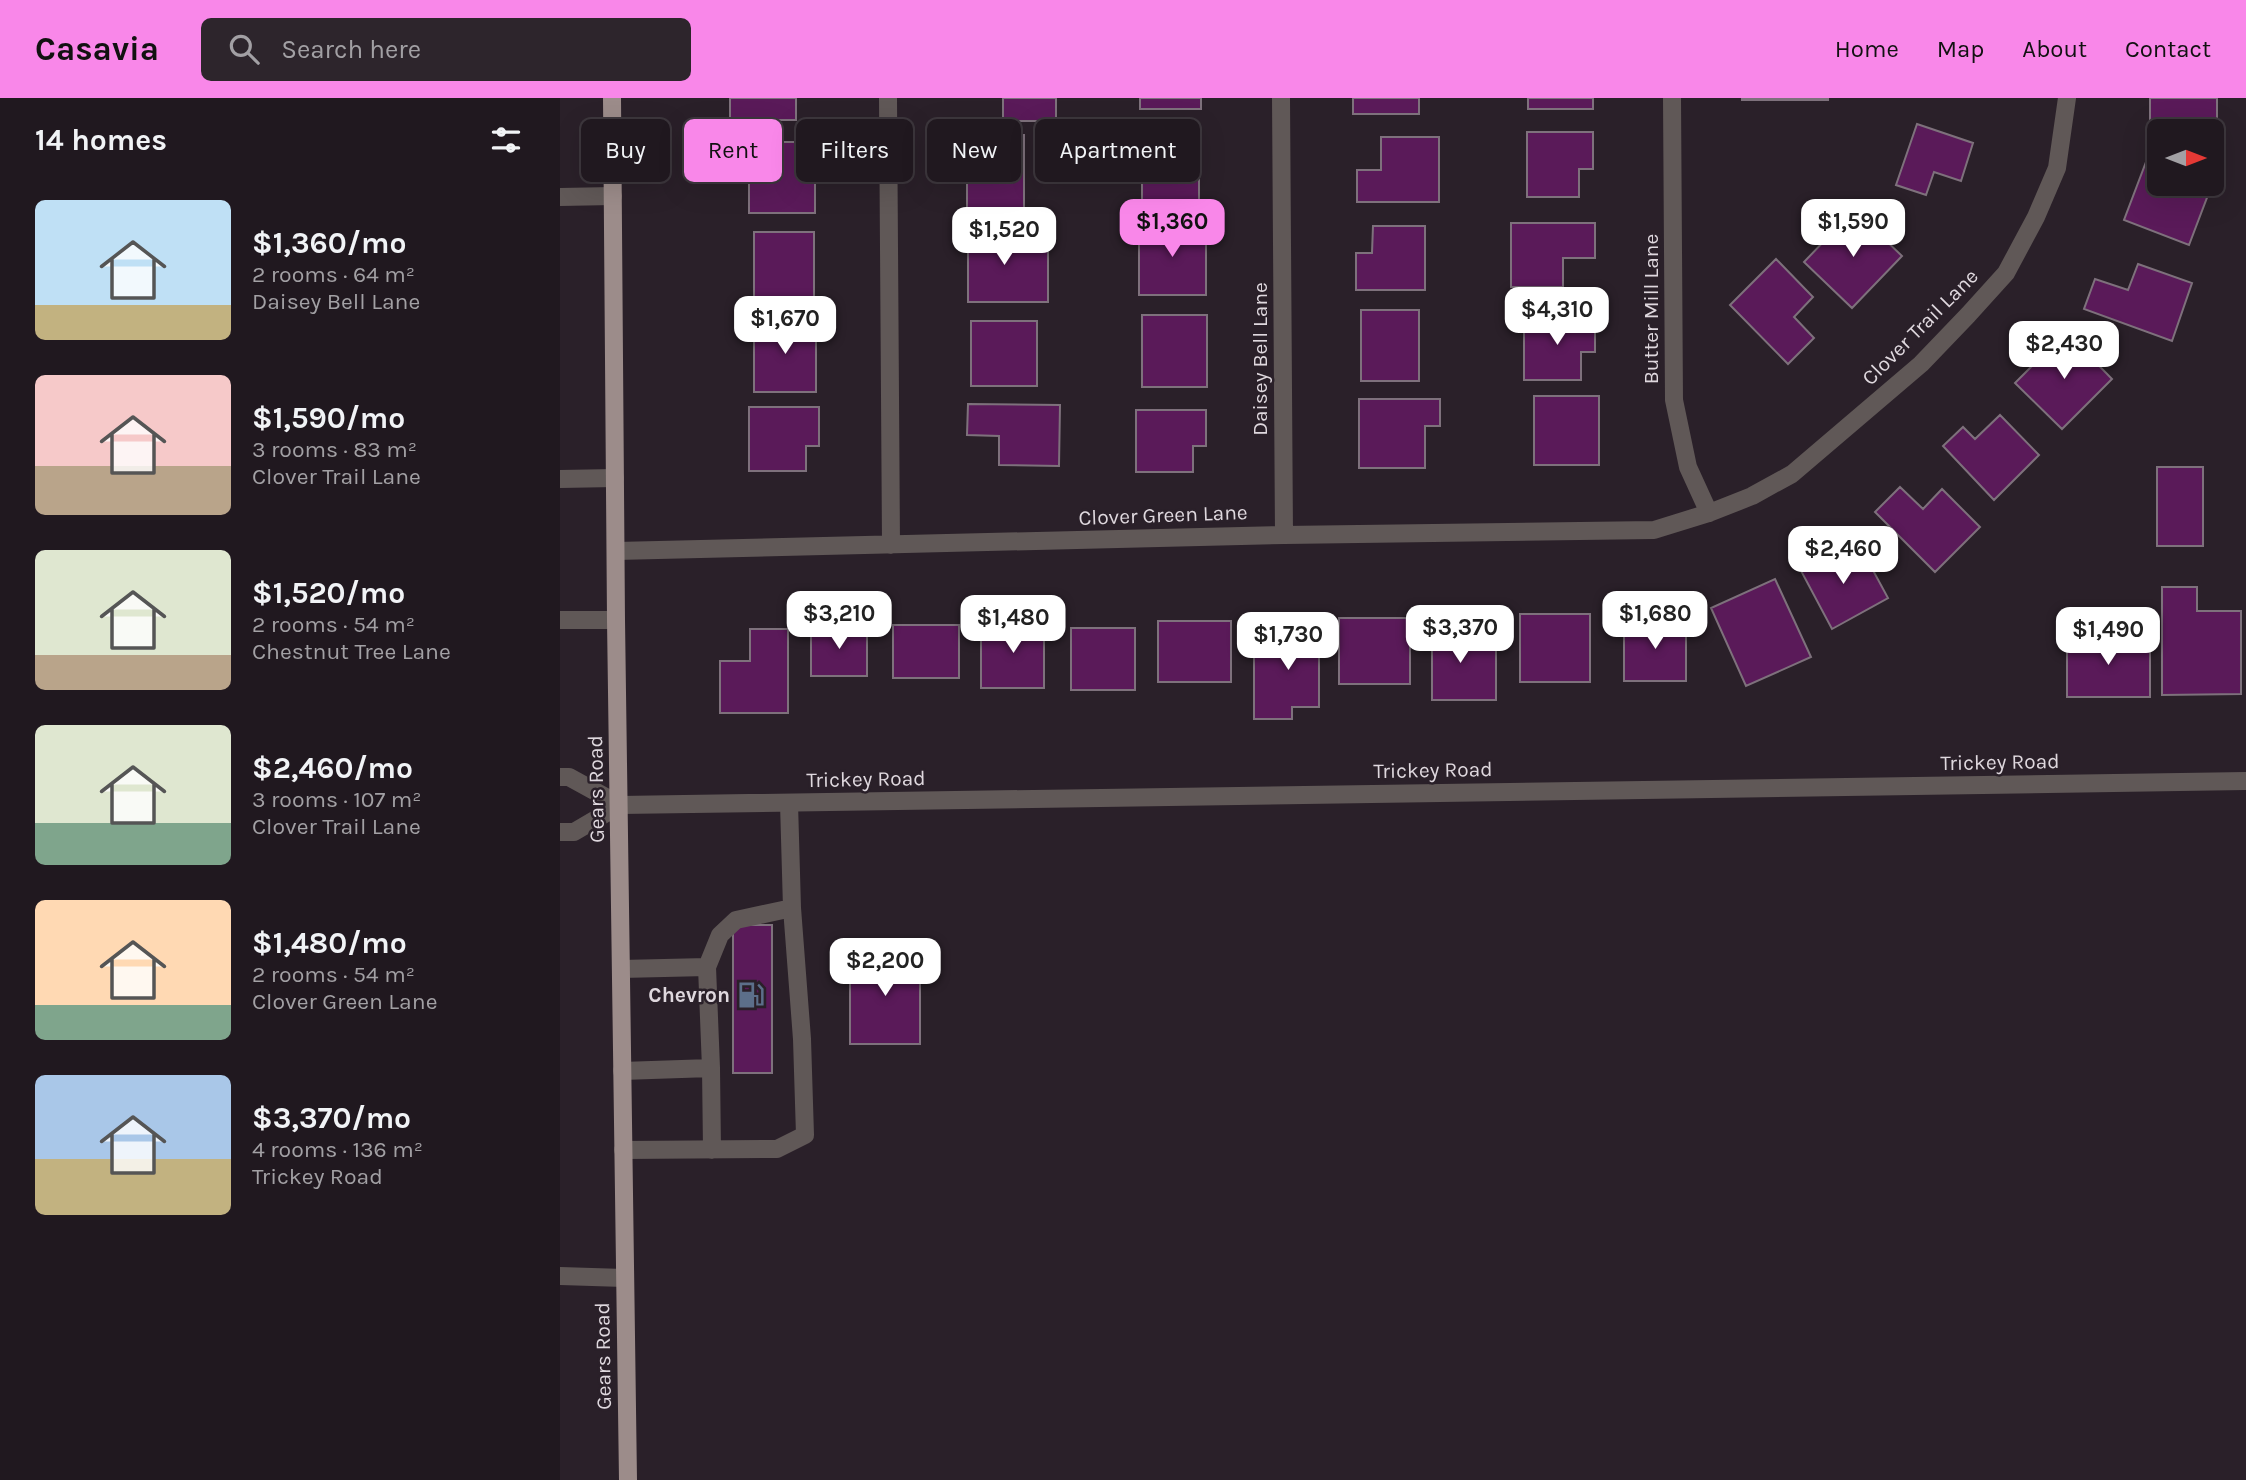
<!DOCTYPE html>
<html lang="en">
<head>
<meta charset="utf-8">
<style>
  body { margin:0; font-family:Karla,sans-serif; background:#2d252c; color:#f1f3f6; height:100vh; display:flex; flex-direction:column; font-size:26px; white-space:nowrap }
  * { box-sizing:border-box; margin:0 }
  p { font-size:23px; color:#a2a0a4 }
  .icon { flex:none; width:38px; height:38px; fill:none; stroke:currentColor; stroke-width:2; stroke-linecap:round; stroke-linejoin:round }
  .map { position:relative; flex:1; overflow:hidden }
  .side { display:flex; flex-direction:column; background:#20181f; width:560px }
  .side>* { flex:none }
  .top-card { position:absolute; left:21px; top:21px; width:665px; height:63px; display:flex; gap:14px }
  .needle { width:46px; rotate:90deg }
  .buttons { position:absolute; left:1587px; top:21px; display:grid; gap:14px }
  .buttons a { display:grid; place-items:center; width:77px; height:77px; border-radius:10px; background:#20181f; box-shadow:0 7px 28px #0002,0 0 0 2px #3d373d; font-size:35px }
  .price { position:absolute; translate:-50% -60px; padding:0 16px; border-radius:14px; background:#fff; color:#222; font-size:23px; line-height:46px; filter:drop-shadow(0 2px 4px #0008) }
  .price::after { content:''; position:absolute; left:50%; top:42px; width:21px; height:16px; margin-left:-10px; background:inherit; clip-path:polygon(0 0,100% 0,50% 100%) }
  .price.current { background:#f987e9; color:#111 }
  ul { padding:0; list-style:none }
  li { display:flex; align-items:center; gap:21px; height:175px; padding:0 35px }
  li span { display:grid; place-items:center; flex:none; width:196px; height:140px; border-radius:10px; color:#555 }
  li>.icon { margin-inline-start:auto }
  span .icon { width:84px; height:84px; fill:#fffc; stroke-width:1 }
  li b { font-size:30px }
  h2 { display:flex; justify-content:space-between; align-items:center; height:84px; padding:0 35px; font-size:30px }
  .chip { padding:0 24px; border-radius:10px; background:#20181f; box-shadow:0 7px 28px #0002,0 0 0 2px #3d373d; font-size:24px; line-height:63px }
  .chip.current { background:#f987e9; color:#111 }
  header { display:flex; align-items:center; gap:42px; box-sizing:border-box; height:98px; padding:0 35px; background:#f987e9; color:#111 }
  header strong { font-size:33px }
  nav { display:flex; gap:38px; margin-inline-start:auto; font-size:24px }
  .search { width:490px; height:63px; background:#2d252c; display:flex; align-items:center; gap:18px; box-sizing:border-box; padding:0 24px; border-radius:10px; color:#a2a0a4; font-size:26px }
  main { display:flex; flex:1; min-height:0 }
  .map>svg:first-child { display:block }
  .building { fill:#5a1a59; stroke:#7e717c; stroke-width:2 }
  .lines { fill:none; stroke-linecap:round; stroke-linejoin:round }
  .minor { stroke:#605857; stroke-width:18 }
  .major { stroke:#9c8c8a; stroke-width:18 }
  .labels { text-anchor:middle; stroke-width:5; stroke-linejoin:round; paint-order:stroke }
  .street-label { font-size:21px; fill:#dfd8de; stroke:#2a2029 }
  .poi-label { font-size:21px; font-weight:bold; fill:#dfd8de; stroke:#2a2029; text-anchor:end }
</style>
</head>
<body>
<header>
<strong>Casavia</strong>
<div class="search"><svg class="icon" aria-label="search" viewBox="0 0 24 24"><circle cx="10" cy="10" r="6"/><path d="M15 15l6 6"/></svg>Search here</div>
<nav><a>Home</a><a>Map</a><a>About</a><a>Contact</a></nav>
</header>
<main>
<section class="side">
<h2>14 homes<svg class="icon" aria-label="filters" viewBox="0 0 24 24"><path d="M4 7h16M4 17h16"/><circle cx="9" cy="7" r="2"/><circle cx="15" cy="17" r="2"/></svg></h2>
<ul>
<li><span style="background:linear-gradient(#bfe0f5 75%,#c2b280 0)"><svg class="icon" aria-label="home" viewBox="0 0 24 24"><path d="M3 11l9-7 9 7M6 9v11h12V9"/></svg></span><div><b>$1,360/mo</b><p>2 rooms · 64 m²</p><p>Daisey Bell Lane</p></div></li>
<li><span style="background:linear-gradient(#f6c9c9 65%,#b9a48a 0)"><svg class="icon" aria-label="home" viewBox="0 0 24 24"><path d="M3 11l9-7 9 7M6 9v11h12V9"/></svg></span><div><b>$1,590/mo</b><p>3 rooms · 83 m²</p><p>Clover Trail Lane</p></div></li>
<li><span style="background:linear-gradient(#dfe7d0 75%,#b9a48a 0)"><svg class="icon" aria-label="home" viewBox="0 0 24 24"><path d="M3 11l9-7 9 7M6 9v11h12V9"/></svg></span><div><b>$1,520/mo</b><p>2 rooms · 54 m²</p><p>Chestnut Tree Lane</p></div></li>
<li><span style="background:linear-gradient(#dfe7d0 70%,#7fa58c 0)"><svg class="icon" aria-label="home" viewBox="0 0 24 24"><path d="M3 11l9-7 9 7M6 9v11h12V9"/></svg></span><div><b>$2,460/mo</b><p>3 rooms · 107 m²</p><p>Clover Trail Lane</p></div></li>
<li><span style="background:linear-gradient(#ffd9b3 75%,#7fa58c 0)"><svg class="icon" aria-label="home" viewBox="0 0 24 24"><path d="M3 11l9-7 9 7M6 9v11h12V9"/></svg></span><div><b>$1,480/mo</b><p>2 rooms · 54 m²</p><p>Clover Green Lane</p></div></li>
<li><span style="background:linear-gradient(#a9c7e8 60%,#c2b280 0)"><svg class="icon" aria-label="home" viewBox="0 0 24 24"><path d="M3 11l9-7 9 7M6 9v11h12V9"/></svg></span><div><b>$3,370/mo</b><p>4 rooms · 136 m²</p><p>Trickey Road</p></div></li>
</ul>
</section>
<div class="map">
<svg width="1686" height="1382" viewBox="0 0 1686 1382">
  <rect width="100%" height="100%" fill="#2a2029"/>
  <path class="building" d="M170 0H236V22H170Z
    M443 0H496V23H443Z
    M580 0H641V11H580Z
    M793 0H859V16H793Z
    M968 0H1033V11H968Z
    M1182 0H1268V2H1182Z
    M1590 0H1657V40H1652V33H1600V40H1590Z
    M1357 26 1413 45 1401 83 1374 74 1366 97 1336 87Z
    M967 34H1033V71H1019V99H967Z
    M407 37H464V113H407Z
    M821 39H879V104H797V72H821Z
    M189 44H255V115H189Z
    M582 59H639V105H582Z
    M1586 64 1600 69V86H1642L1651 89 1629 147 1564 122Z
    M1294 112 1342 158 1292 210 1244 164Z
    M408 125H455V152H488V204H408Z
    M579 125H646V197H579Z
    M951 125H1035V160H1003V189H951Z
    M813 128H865V192H796V155H812Z
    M194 134H254V206H194Z
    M1216 161 1253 199 1234 219 1254 240 1228 266 1170 207Z
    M1578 166 1632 185 1612 243 1524 211 1535 181 1568 192Z
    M801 212H859V283H801Z
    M582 217H647V289H582Z
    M964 219H1035V254H1021V282H964Z
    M194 223H256V294H194Z
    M411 223H477V288H411Z
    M1506 234 1552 281 1502 331 1455 285Z
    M974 298H1039V367H974Z
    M799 301H880V328H865V370H799Z
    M408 306 500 307 499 368 439 367V338L407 337Z
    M189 309H259V348H246V373H189Z
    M576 312H646V348H633V374H576Z
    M1440 317 1479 357 1434 402 1383 348 1403 329 1415 341Z
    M1597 369H1643V448H1597Z
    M1340 389 1363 411 1382 391 1420 429 1375 474 1315 414Z
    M1302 452 1328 500 1272 531 1239 469 1269 453 1276 466Z
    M1215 481 1251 559 1186 588 1151 510Z
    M1602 489H1637V513H1681V596L1602 597Z
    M960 516H1030V584H960Z
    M723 520H759V609H732V621H694V551H723Z
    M779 520H850V586H779Z
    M872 520H905V550H936V602H872Z
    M598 523H671V584H598Z
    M1064 523H1126V583H1064Z
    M421 524H484V590H421Z
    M333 527H399V580H333Z
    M251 528H307V578H251Z
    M511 530H575V592H511Z
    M190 531H228V615H160V563H190Z
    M1507 540H1590V599H1507Z
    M173 827H212V975H173Z
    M290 853H360V946H290Z"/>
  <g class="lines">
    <path class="minor" d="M328 0 331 447
      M721 0 724 437
      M1112 0 1114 302 1128 369 1149 415
      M0 99 53 98
      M0 381 55 380
      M56 453 724 437 1094 432 1149 415 1192 398 1232 376 1361 266 1408 217 1446 175 1476 119 1497 70 1507 0
      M0 522H56
      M0 679H9L60 707 1686 683
      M0 734H14L60 707
      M147 869 160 837 176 822 232 810 229 705
      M61 871 147 869 151 970 62 973
      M151 970 152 1052
      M63 1052 217 1051 245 1037 242 941 232 810
      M0 1178 64 1180"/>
    <path class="major" d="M52 0 56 522 68 1382"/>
  </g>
  <defs>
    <g id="fuel-bare" transform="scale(2.1)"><path d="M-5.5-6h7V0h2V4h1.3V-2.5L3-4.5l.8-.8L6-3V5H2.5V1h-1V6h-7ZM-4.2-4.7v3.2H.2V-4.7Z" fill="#5c6f8a" stroke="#2a2029" stroke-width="2.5" paint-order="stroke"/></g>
  </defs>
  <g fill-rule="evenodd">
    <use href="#fuel-bare" x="191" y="897"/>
  </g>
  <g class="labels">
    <g class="street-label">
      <text transform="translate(1091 211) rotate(-90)" y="7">Butter Mill Lane</text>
      <text transform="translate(1360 229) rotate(-45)" y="7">Clover Trail Lane</text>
      <text transform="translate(700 261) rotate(-90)" y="7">Daisey Bell Lane</text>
      <text transform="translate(603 417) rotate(-2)" y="7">Clover Green Lane</text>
      <text transform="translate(1440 664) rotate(-1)" y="7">Trickey Road</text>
      <text transform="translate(873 672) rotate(-1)" y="7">Trickey Road</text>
      <text transform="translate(306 681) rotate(-1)" y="7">Trickey Road</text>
      <text transform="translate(36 691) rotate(-91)" y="7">Gears Road</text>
      <text transform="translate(43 1258) rotate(-91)" y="7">Gears Road</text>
    </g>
    <g class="poi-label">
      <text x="170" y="904">Chevron</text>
    </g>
  </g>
</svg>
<div class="buttons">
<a><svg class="needle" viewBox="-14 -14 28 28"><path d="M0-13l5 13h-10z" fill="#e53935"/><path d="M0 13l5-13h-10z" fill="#a2a0a4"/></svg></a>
</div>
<b class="price current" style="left:612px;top:161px">$1,360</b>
<b class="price" style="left:1293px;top:161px">$1,590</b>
<b class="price" style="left:444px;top:169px">$1,520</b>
<b class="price" style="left:997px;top:249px">$4,310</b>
<b class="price" style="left:225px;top:258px">$1,670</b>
<b class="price" style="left:1504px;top:283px">$2,430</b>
<b class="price" style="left:1283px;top:488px">$2,460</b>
<b class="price" style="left:279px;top:553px">$3,210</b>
<b class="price" style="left:1095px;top:553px">$1,680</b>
<b class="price" style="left:453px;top:557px">$1,480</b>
<b class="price" style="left:900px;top:567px">$3,370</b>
<b class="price" style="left:1548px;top:569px">$1,490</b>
<b class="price" style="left:728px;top:574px">$1,730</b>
<b class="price" style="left:325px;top:900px">$2,200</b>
<div class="top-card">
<a class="chip">Buy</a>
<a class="chip current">Rent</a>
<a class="chip">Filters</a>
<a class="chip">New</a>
<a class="chip">Apartment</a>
</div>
</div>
</main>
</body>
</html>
